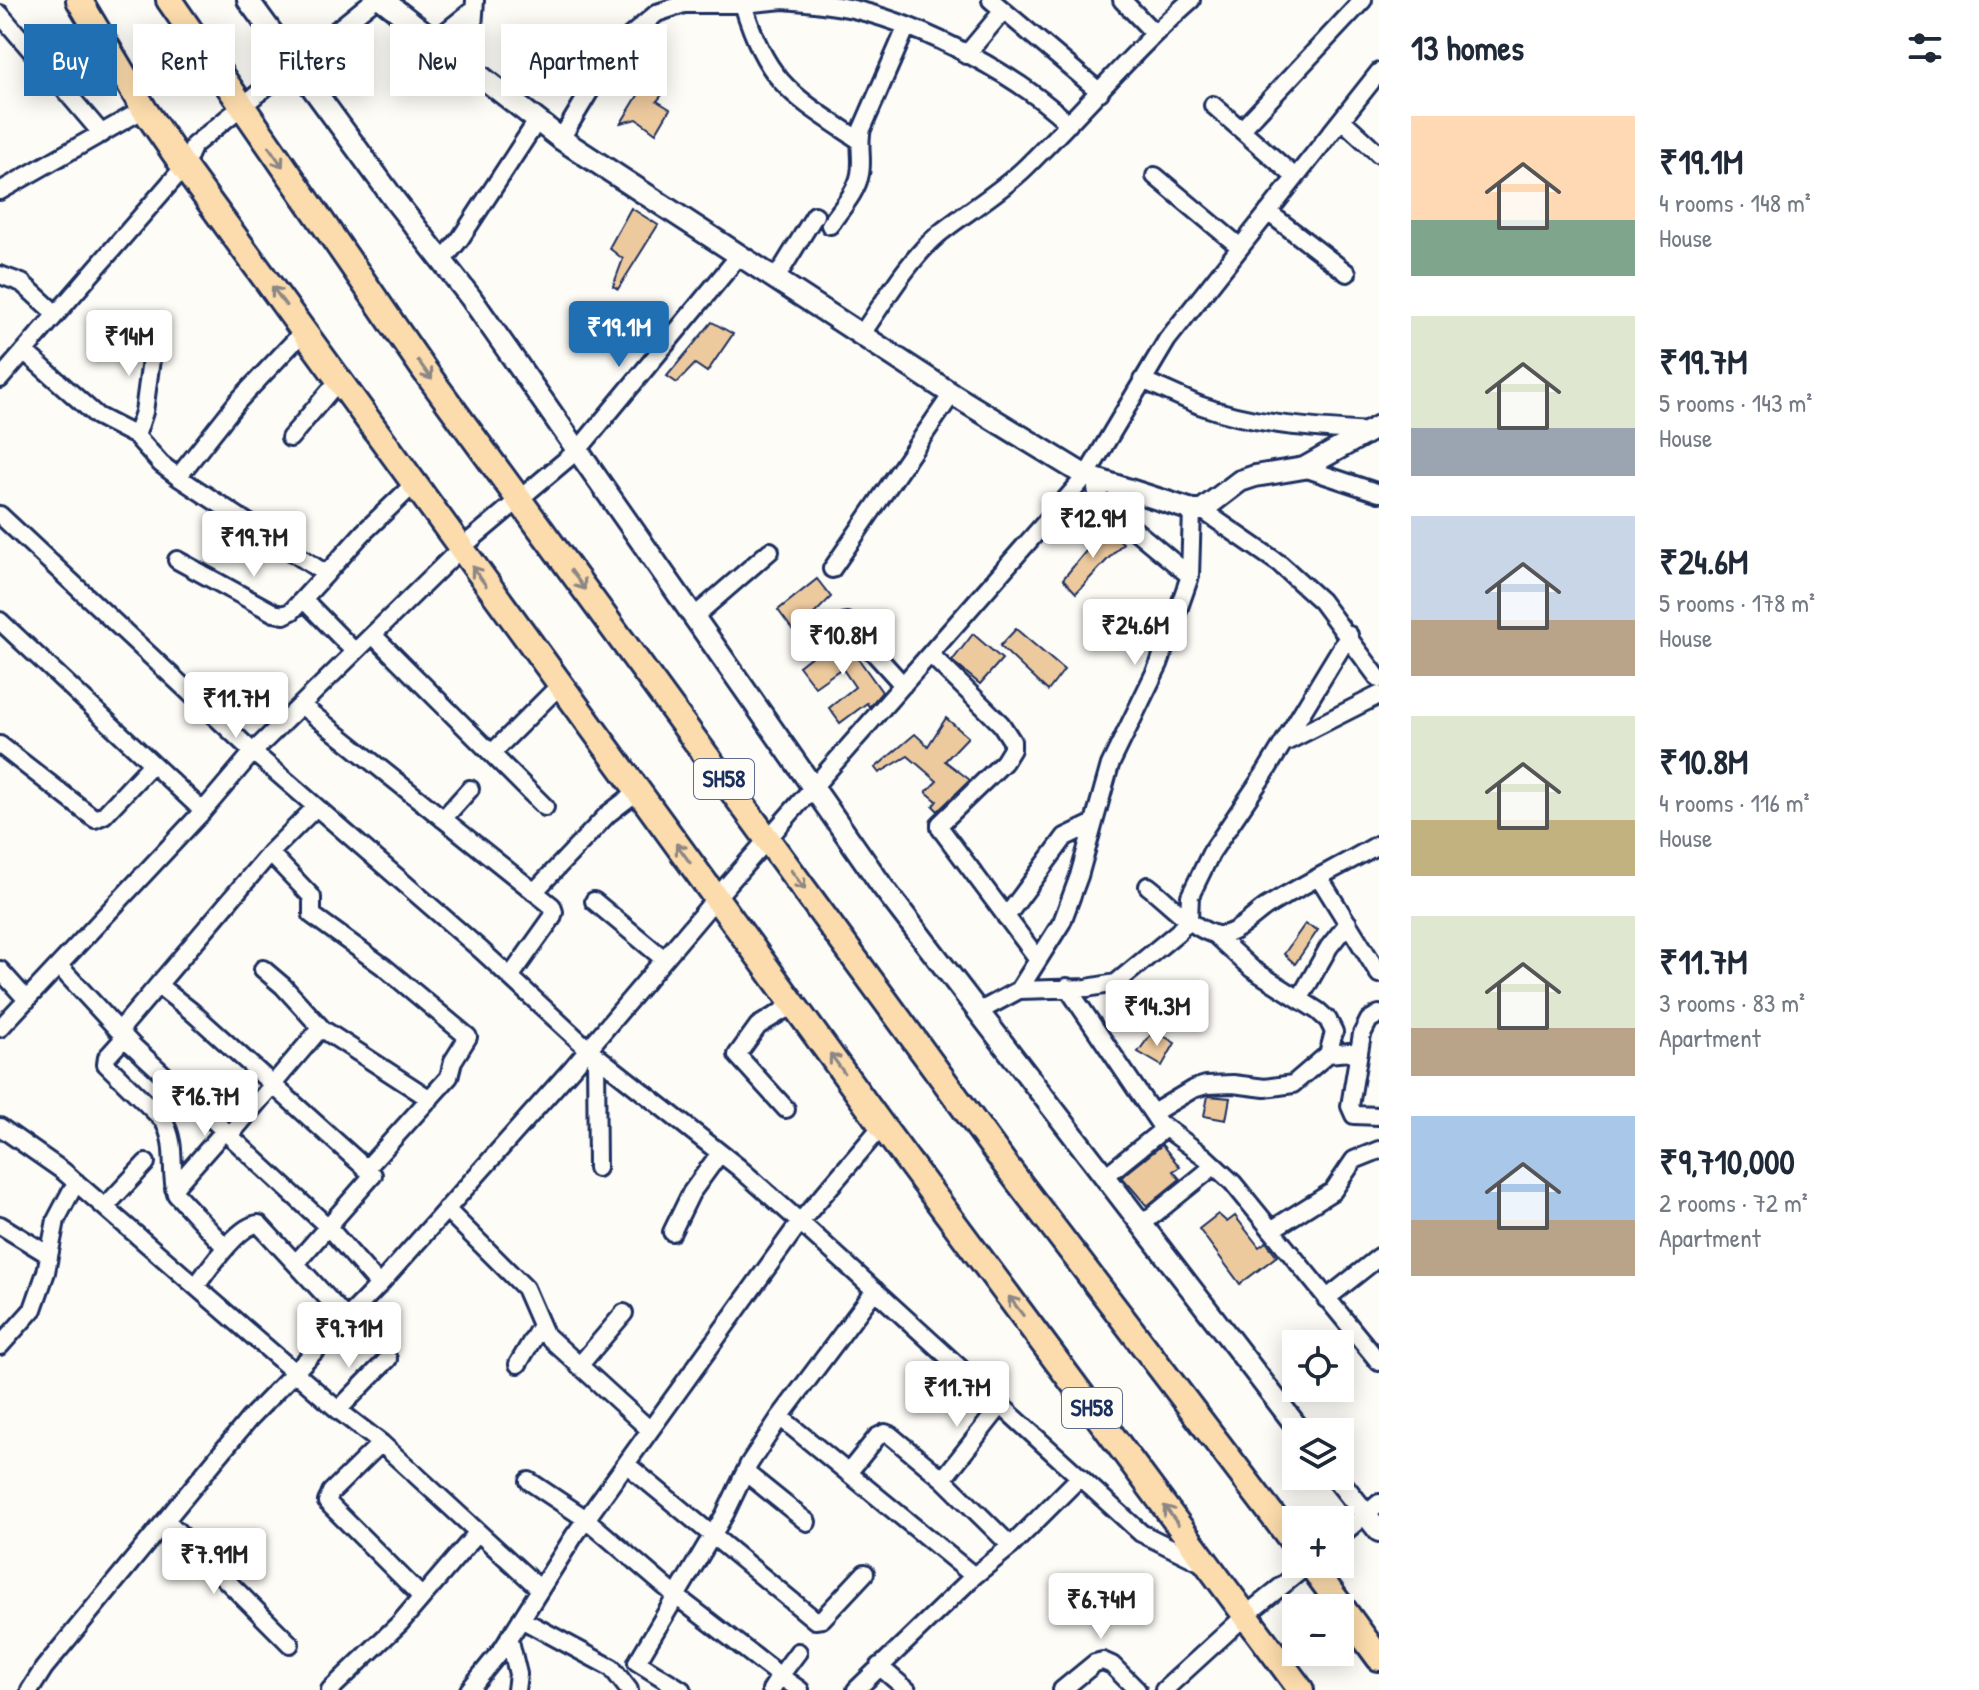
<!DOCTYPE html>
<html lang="en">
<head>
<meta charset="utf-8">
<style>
  body { margin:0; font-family:"Patrick Hand",sans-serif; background:#f2f2f3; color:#1f2937; height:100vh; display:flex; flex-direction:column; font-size:30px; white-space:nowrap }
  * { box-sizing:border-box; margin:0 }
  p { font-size:26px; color:#747a83 }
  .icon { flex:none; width:44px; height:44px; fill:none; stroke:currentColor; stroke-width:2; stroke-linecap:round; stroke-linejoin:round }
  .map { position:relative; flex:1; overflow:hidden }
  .details { display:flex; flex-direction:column; background:#fff; width:600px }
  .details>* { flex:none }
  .guide { position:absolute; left:24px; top:24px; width:760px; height:72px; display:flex; gap:16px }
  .tools { position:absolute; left:1282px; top:1330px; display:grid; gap:16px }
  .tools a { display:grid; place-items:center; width:72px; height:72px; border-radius:0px; background:#fff; box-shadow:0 4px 20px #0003; font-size:40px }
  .price { position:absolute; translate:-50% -68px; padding:0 18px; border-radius:8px; background:#fff; color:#222; font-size:26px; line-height:52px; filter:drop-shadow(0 2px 4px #0008) }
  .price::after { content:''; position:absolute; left:50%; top:48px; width:24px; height:18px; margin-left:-12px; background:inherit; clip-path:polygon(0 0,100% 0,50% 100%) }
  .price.active { background:#1f6fb2; color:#fff }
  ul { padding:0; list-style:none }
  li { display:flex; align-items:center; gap:24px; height:200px; padding:0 32px }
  li span { display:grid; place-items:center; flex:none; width:224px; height:160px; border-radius:0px; color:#555 }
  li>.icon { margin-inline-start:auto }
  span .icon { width:96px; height:96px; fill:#fffc; stroke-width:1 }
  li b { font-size:34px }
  h2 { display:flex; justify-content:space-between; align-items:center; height:96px; padding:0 32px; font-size:34px }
  .pill { padding:0 28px; border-radius:0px; background:#fff; box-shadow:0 4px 20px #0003; font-size:28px; line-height:72px }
  .pill.active { background:#1f6fb2; color:#fff }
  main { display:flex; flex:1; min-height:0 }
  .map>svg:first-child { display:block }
  .building { fill:#edc99e; stroke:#1b2f5e; stroke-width:2 }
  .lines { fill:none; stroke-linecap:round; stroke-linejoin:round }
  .minor-casing { stroke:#1b2f5e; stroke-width:22 }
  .tertiary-casing { stroke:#1b2f5e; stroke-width:26 }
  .primary-casing { stroke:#1b2f5e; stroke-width:30 }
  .minor { stroke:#fdfcf7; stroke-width:16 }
  .tertiary { stroke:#fdfcf7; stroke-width:20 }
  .primary { stroke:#fcdcac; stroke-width:24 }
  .oneway { stroke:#8c8685 }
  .labels { text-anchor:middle; stroke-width:6; stroke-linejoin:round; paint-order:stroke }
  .shield { fill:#fdfcf7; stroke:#5f6c8c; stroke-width:2 }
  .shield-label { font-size:24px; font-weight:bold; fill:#1b2f5e }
</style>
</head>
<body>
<main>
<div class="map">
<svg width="1379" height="1690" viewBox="0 0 1379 1690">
  <rect width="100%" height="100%" fill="#fdfcf7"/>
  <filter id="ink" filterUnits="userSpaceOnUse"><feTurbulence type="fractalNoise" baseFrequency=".0125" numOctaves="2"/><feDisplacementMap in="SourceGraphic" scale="16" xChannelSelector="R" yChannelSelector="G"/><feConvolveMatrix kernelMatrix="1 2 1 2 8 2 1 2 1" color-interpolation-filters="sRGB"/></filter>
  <g filter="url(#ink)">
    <path class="building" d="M645 84 662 95 657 101 670 109 656 133 637 119 621 123Z
      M631 208 658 225 618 289 613 286 623 259 609 248Z
      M712 322 733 334 707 372 695 364 677 383 667 376Z
      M1105 528 1123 543 1076 593 1063 579Z
      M817 579 831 597 795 633 778 610Z
      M1016 629 1064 670 1048 691 1000 646Z
      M973 634 1002 659 980 684 952 661Z
      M843 637 882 692 869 707 867 703 840 723 829 708 855 687 842 668 815 687 799 666 822 648 824 651Z
      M946 718 968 737 945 761 970 780 938 811 933 806 937 801 926 792 937 781 908 756 879 773 875 768 915 734 928 746Z
      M1305 924 1318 930 1295 964 1284 954Z
      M1154 1030 1175 1043 1162 1066 1138 1052Z
      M1208 1096 1230 1098 1226 1120 1204 1116Z
      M1162 1145 1180 1167 1173 1171 1180 1179 1147 1206 1122 1177Z
      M1218 1214 1227 1222 1235 1216 1259 1247 1266 1242 1277 1256 1240 1284 1199 1229Z"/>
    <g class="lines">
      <g class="minor-casing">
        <path id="minor" d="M783 0C808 2 833 4 857 10 926 27 1018 75 1069 124
          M991 0 1100 92
          M1122 0 1154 33
          M743 4C768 85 792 95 859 140
          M0 14 102 134
          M435 40 474 9
          M966 55 1002 12
          M470 68 475 0
          M1213 105 1295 177
          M1342 120 1379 154
          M1242 129 1363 0
          M561 139 615 49 657 13 684 4H743L783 0
          M1155 176 1240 247
          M0 191 144 109
          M1268 212 1347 273
          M830 225C839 211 857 192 860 174 863 159 858 144 862 129L907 26
          M442 261 460 239 537 121
          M0 275 22 283 56 314
          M775 280 815 215
          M304 331 238 401 178 477 326 574 363 533 414 484
          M861 335C885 301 908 260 940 233 969 210 1001 192 1027 166 1083 111 1133 51 1191 0
          M24 351 97 416 136 436 161 464 178 477
          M0 379 184 167 194 145 374 0
          M1142 380C1161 388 1180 397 1199 405 1253 425 1312 428 1369 432
          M136 436 144 412 155 329
          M290 438 339 380
          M1304 468 1379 493
          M1095 480 1097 494 1107 507 1190 576
          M1202 510 1280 564 1321 601 1379 679
          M0 515 253 752 481 950 588 1049 738 1167 800 1222 1141 1533 1204 1564
          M177 560 274 613 284 615 292 611 326 574
          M832 569 952 394
          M303 599 355 652
          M695 616 770 551
          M0 621 203 811
          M846 622 903 685
          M374 636 545 807
          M930 654 1001 724 1012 741V749L1004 762 940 824V828L1038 959
          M301 705 552 906 554 912 552 918 510 977
          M1284 743 1379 695
          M0 745 95 819 104 815 152 764
          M492 753 559 686
          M443 819 470 789
          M270 853 312 897V915L384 967 468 1037 453 1061 449 1077 366 1169
          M1319 877 1379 974
          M1148 886C1168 901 1189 926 1213 934 1232 940 1251 917 1266 907 1302 884 1342 866 1379 844
          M534 892 608 814 638 791
          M594 901 664 959
          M1006 917 1065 837 1092 824
          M1214 934 1252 969 1318 1011 1328 1020 1334 1032 1328 1054
          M59 966 132 1045 328 1227 379 1285
          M263 969 283 986 323 1030
          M0 970 27 1000
          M158 985 191 1011 373 1175 296 1263
          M1067 987 1159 1123 1205 1157 1233 1183 1379 1362
          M1019 990 1087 988 1116 983 1178 932 1189 919 1190 896 1211 853 1265 773 1349 635
          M1300 998 1329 947 1348 923
          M978 1012 1019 990 1062 922 1079 876 1110 765 1159 664 1190 576 1192 510
          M1379 1014 1369 1020 1362 1034 1350 1106 1354 1115 1379 1116
          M0 1028 203 811 253 752 460 549 579 449 738 257
          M119 1031 270 853 316 807
          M125 1037 107 1057 106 1064 163 1120C178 1145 169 1168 176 1194L226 1248
          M596 1056 597 1168
          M786 1109 737 1055 758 1026 794 1004
          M1153 1113 1193 1089 1206 1085 1233 1084 1265 1088 1293 1084 1328 1054 1359 1051
          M0 1127 63 1171 338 1410 381 1443 540 1589
          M230 1135 319 1030 327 1032 430 1099
          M1104 1177 1165 1128
          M174 1188 225 1130
          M105 1207 146 1163
          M446 1209 525 1288 545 1334 650 1430
          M0 1225 49 1255
          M1141 1225 1214 1166
          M1271 1230 1333 1191 1354 1160 1379 1150
          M672 1232 691 1193 720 1153
          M196 1286C208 1270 239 1224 259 1224L346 1318
          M1326 1299 1379 1257
          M0 1346 33 1309 46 1272 56 1220 76 1182
          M518 1364 540 1327
          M579 1366 624 1313
          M338 1410 388 1359
          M780 1417 974 1576
          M381 1443 331 1492 327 1502 422 1597
          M626 1464 815 1620 822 1619 865 1573
          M745 1472 807 1522
          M848 1473 877 1437 885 1433 890 1435 943 1479 1011 1546
          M943 1479 1002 1404
          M529 1481 586 1519 676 1596 780 1676 771 1690
          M166 1520 290 1644
          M1340 1536 1379 1503
          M521 1619 612 1668 629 1690
          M509 1637 518 1674 516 1690
          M798 1652 780 1676 800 1690
          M879 1666 907 1690
          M30 1690 44 1668 249 1419 379 1285 573 1067 716 898 1086 476 1167 340 1379 72
          M330 1690 400 1623 478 1532
          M469 1690 503 1648 574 1536 800 1222 882 1126
          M682 1690 637 1662 725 1514 749 1464 780 1417 875 1290
          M856 1690 974 1576 1011 1546 1080 1477
          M1062 1690 1095 1663 1103 1661 1112 1665 1137 1690
          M1164 1690 1246 1615 1309 1564"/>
      </g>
      <g class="tertiary-casing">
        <path id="tertiary" d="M248 0 396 202 471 298 882 886 1301 1432
          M383 0 561 139 952 394 1086 476 1192 510H1202L1240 481 1255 476 1304 468 1379 426
          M1335 1476 1379 1531"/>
      </g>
      <g class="primary-casing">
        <path id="primary" d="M79 0 144 109 184 167 882 1126 1301 1690
          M169 0 425 371 1005 1164 1296 1546
          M1310 1564 1379 1658"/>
      </g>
      <use href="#minor" class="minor"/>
      <use href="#tertiary" class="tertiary"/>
      <use href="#primary" class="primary"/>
    </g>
    <defs><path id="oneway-shaft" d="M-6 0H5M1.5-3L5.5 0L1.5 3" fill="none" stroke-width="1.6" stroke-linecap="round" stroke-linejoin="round" transform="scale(2)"/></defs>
    <g class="oneway">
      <use href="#oneway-shaft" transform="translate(276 157) rotate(55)"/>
      <use href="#oneway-shaft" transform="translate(279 296) rotate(-126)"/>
      <use href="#oneway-shaft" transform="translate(425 370) rotate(54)"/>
      <use href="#oneway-shaft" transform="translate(479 576) rotate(-126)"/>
      <use href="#oneway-shaft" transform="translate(578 580) rotate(54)"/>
      <use href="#oneway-shaft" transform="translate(683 853) rotate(-126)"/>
      <use href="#oneway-shaft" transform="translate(798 880) rotate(54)"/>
      <use href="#oneway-shaft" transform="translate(837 1063) rotate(-126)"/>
      <use href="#oneway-shaft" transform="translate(1016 1306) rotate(-127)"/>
      <use href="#oneway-shaft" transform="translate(1171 1515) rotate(-127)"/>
    </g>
  </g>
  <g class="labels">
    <g class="shield">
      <rect x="694" y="759" width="60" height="40" rx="6"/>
      <rect x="1062" y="1388" width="60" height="40" rx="6"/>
    </g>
    <g class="shield-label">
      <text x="724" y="787">SH58</text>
      <text x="1092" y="1416">SH58</text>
    </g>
  </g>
</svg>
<div class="tools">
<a><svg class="icon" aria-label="locate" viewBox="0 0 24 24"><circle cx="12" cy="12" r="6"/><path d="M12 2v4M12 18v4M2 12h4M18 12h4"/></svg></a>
<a><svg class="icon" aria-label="layers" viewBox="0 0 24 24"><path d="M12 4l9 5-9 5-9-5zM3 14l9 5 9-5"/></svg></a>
<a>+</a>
<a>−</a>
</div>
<b class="price active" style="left:619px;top:369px">₹19.1M</b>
<b class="price" style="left:129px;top:378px">₹14M</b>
<b class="price" style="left:1093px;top:560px">₹12.9M</b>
<b class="price" style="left:254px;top:579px">₹19.7M</b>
<b class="price" style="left:1135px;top:667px">₹24.6M</b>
<b class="price" style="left:843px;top:677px">₹10.8M</b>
<b class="price" style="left:236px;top:740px">₹11.7M</b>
<b class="price" style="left:1157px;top:1048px">₹14.3M</b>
<b class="price" style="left:205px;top:1138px">₹16.7M</b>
<b class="price" style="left:349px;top:1370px">₹9.71M</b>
<b class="price" style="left:957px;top:1429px">₹11.7M</b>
<b class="price" style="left:214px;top:1596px">₹7.91M</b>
<b class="price" style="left:1101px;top:1641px">₹6.74M</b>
<div class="guide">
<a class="pill active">Buy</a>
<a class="pill">Rent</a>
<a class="pill">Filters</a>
<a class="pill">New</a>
<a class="pill">Apartment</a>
</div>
</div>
<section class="details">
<h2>13 homes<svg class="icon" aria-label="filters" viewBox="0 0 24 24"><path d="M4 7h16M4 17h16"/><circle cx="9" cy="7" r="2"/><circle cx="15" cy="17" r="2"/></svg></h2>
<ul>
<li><span style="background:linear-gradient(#ffd9b3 65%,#7fa58c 0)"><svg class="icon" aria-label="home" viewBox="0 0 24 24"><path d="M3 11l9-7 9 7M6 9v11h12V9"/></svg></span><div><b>₹19.1M</b><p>4 rooms · 148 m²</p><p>House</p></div></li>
<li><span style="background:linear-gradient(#dfe7d0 70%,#9aa5b1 0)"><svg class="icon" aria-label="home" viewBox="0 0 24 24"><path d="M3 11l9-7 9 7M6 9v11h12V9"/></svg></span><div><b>₹19.7M</b><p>5 rooms · 143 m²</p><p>House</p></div></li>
<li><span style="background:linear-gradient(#c9d6e8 65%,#b9a48a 0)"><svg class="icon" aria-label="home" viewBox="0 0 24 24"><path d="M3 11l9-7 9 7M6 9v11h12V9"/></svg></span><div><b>₹24.6M</b><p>5 rooms · 178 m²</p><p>House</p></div></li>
<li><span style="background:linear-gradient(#dfe7d0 65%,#c2b280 0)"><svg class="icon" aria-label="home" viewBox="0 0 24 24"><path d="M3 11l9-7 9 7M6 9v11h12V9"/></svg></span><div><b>₹10.8M</b><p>4 rooms · 116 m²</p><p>House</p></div></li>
<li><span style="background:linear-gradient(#dfe7d0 70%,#b9a48a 0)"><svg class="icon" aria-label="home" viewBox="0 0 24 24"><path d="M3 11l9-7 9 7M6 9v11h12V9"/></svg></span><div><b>₹11.7M</b><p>3 rooms · 83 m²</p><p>Apartment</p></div></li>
<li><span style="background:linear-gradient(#a9c7e8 65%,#b9a48a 0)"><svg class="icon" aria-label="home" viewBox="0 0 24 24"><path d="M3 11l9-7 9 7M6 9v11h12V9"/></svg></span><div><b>₹9,710,000</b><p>2 rooms · 72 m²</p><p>Apartment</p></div></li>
</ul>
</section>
</main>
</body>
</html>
